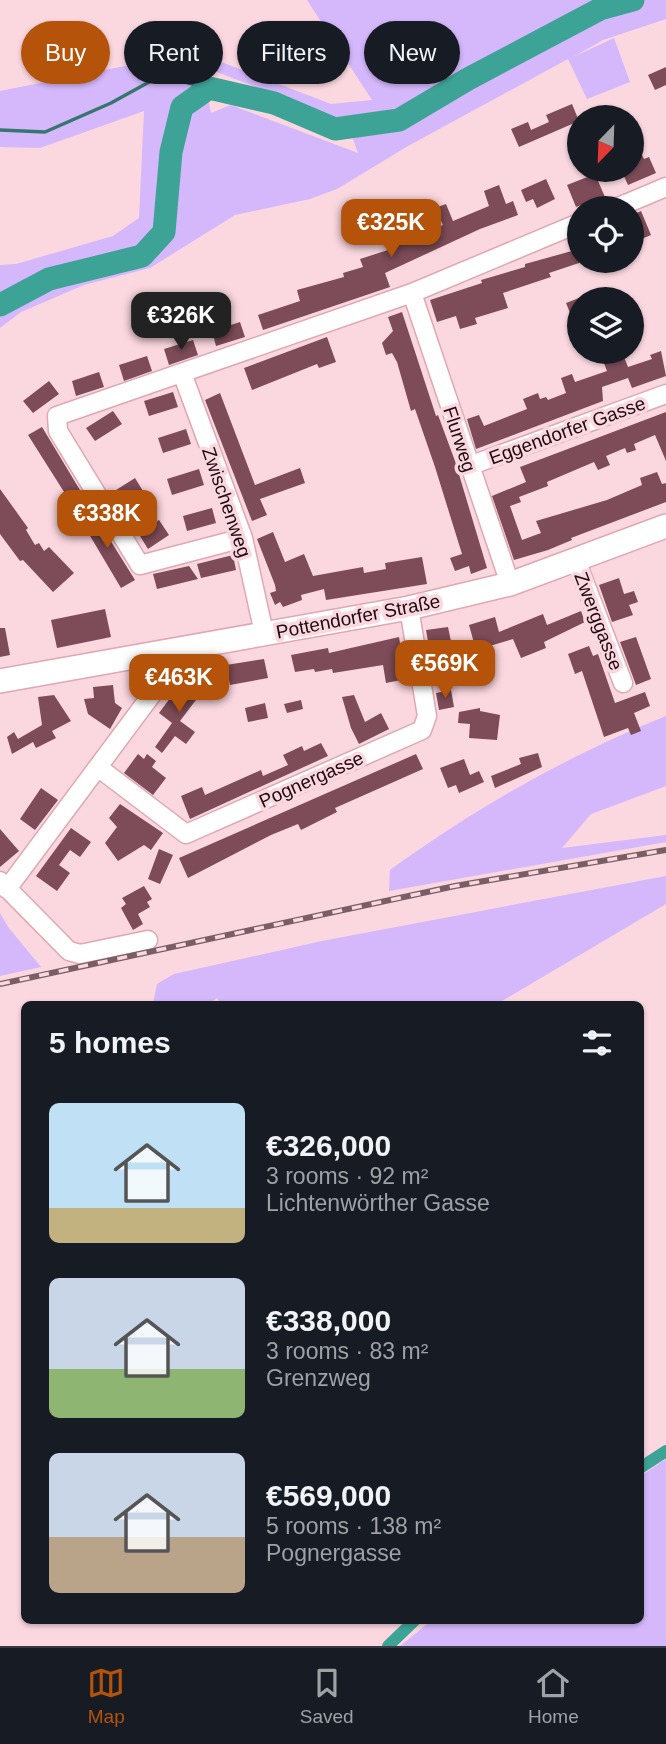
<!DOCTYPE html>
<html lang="en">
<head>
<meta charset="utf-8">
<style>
  body { margin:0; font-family:Helvetica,sans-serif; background:#242831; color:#f1f3f6; height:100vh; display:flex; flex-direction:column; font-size:26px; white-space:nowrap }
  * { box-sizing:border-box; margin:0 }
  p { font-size:23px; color:#9ea1a6 }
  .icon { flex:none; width:38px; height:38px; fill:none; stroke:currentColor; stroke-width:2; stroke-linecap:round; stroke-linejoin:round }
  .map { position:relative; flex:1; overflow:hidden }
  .panel { position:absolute; left:21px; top:1001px; width:623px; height:623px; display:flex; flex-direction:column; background:#171b24; border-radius:10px; box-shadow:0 2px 5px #0004 }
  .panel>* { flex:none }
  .banner { position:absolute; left:21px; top:21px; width:625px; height:63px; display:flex; gap:14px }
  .needle { width:46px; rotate:203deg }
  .fabs { position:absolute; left:567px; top:105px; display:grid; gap:14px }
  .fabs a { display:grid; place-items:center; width:77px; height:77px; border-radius:50%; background:#171b24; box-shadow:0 2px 5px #0004; font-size:35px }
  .price { position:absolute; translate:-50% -60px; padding:0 16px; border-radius:14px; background:#b45309; color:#fff; font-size:23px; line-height:46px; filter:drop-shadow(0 2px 4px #0008) }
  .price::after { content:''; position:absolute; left:50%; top:42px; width:21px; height:16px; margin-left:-10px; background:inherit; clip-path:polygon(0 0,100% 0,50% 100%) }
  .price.current { background:#222; color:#fff }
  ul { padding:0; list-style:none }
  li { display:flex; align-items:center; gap:21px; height:175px; padding:0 28px }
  li span { display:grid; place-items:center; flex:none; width:196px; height:140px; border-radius:10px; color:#555 }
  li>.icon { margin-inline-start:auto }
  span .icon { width:84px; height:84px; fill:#fffc; stroke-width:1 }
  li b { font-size:30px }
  h2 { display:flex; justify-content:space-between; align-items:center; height:84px; padding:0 28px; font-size:30px }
  .tag { padding:0 24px; border-radius:32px; background:#171b24; box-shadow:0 2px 5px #0004; font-size:24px; line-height:63px }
  .tag.current { background:#b45309; color:#fff }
  .tab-bar { display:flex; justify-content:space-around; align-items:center; height:98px; border-top:2px solid #363941; background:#171b24; font-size:19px; color:#9ea1a6 }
  .tab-bar a { display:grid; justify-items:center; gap:4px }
  .tab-bar .current { color:#b45309 }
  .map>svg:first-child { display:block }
  .green { fill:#d5b7fc; fill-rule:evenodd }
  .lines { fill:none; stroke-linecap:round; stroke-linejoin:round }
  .stream { stroke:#35766f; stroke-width:3.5 }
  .canal { stroke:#3ea397; stroke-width:12 }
  .river { stroke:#3ea397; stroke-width:23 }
  .building { fill:#7d4c58 }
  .minor-casing { stroke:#dfa8b4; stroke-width:21 }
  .major-casing { stroke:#dfa8b4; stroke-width:26 }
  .minor { stroke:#fff; stroke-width:18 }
  .major { stroke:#fff; stroke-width:23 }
  .rail-casing { stroke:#795f65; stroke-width:6 }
  .rail { stroke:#fbd7df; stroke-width:3.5; stroke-dasharray:10; stroke-linecap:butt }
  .labels { text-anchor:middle; stroke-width:7; stroke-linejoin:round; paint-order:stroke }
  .street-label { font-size:19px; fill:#1f0c11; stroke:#fbd7df }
</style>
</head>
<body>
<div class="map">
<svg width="666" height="1646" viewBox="0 0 666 1646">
  <rect width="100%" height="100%" fill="#fbd7df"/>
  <path class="green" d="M307 0H666V19L603 40 573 57 614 38 630 82 587 99 568 59 408 146 337 189 310 199 235 215 150 268 84 285 21 312 0 328V265L16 264 113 236 139 218 144 111 40 148 0 147V91L195 52 331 104 372 100ZM201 66 347 122 358 153 231 105 211 113Z
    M666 716V786L591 814 562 848 666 835V842L389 891 390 870C479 806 565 757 666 716Z
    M666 876V904L497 1004H221L217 998 209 1004H153L157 984 174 974 322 941Z
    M0 913 8 927 41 967 0 976Z
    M666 1459V1646H400L431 1621 640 1620 641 1476Z"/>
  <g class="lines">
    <path class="stream" d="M0 130 45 132 111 103 160 76 209 88"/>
    <path class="canal" d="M640 1468 666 1451
      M388 1646 415 1620"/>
    <path class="river" d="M0 305 49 279 142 256 164 232 171 152 182 107 209 88 274 103 335 129 399 120 468 79 600 9 633 0"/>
  </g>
  <path class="building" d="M666 67V85L655 90 648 75Z
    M572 104 579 121 519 147 511 129 528 122 531 130 549 122 546 115Z
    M641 153 644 159 649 157 656 173 628 185 621 170H632V157Z
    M595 174 605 197 576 207 567 185Z
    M546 179 555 199 537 208 533 199 526 202 521 190Z
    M499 185 506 204 513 201 518 215 480 229 385 273 390 287 263 330 258 315 300 301 297 290 344 277 343 273 363 267 360 259 388 250 377 229 395 220 401 232 420 228 423 234 443 225 435 208 446 204 453 221 489 206 484 191Z
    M641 211 651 235 632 243V215Z
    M579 249V263L549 273 551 277 503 293 508 308 475 318 477 324 460 329 456 316 437 322 430 300 482 283 481 280 525 267V264Z
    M579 298V335L566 303Z
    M402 312 436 416 438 415 455 461 487 568 471 574 469 566 455 571 450 558 462 554 435 467 415 409 411 411 397 362 392 353 386 355 382 343 393 331 388 317Z
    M240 322 245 337 216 346 212 331Z
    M327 337 336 362 319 368 317 364 252 390 244 368Z
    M193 340 198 355 169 365 164 349Z
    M661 351 666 376 632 388 628 378 602 387 603 401 476 449 467 419 479 415 484 426 527 409 523 399 538 393 540 399 546 397 548 400 566 393 561 378 572 374 575 382 607 371 602 358 622 352 628 367 652 359 650 355Z
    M147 356 152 371 124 381 119 365Z
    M99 372 104 387 76 396 72 381Z
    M49 381 59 394 33 413 23 401Z
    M173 392 178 407 149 416 144 401Z
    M220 393 255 485 300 468 305 483 260 499 267 515 252 521 205 400Z
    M113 411 122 424 95 441 86 428Z
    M666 412V461L655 435 634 444 636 450 627 453 625 448 606 456 610 465 598 470 594 462 547 482 548 486 519 497 521 502 510 506 522 540 541 533 536 521 607 500 642 485 640 478 657 472 662 484 666 483V502L571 538 572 540 548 550 514 560 492 496 526 482 520 467Z
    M42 427 83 495 71 503 28 435Z
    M186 429 191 444 163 453 158 438Z
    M199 469 204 485 172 495 167 479Z
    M135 478 143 491 139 493 145 504 142 505 154 523 159 520 169 535 148 549 113 492Z
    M0 489 28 528 26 530 35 545 39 543 44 551 49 547 74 573 53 592 23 560 20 561 0 534Z
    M212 508 216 523 187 531 183 516Z
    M92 511 135 580 121 588 80 519Z
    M273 532 285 562 304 554 313 576 363 567 364 573 386 569 385 563 422 557 427 584 326 600 324 589 301 595 302 600 283 607 280 602 275 605 270 593 276 591 275 585 257 539Z
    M233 555 236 570 201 578 197 564Z
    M189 566 198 579 157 589 153 574Z
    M619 578 624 594 634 591 638 602 629 605 633 615 612 622 599 585Z
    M105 609 111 637 57 648 51 620Z
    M581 611 585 622 544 642 546 648 521 658 513 639 476 650 469 625 495 617 499 632 543 614 547 625Z
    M448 627 452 646 429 647 426 630Z
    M0 628H5L10 655 0 657Z
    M399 637 406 679 386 683 383 665 333 673 332 669 315 672 314 669 295 672 291 655 328 648 329 653Z
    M636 637 651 679 636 685 620 642Z
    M589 646 593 656 598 654 615 703 645 692 650 706 634 713 641 731 631 735 628 728 604 737 582 671 575 674 568 654Z
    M264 659 268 678 230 685 226 665Z
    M185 678 202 692 180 721 195 732 186 744 175 736 162 753 155 747 172 723 159 713Z
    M113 685 115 703 122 708 110 729 88 714 84 699 94 698 93 687Z
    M451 690 454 707 439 710 436 693Z
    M54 695 71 721 52 731 56 738 36 748 33 742 12 754 7 737 14 732 18 739 42 725 38 697Z
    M354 695 365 722 381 713 389 729 359 744 351 728 342 697Z
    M301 700 303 709 287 713 284 704Z
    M265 703 268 718 248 722 245 708Z
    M480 708V711L500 715 497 740 469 738 470 724 458 723 459 712Z
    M321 743 328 756 190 819 181 796 202 787 205 795 261 770 263 776 288 765 283 755 302 746 304 751Z
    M538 753 542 767 495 788 491 776 521 764 519 758Z
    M138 754 144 759 147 754 156 761 152 767 166 778 153 795 124 773Z
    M416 754 423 769 335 808 337 812 301 830 298 824 271 835 188 878 179 858Z
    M464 759 470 775 479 771 484 782 459 793 456 785 448 788 440 768Z
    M41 788 58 800 35 830 20 819Z
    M120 804 163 833 151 850 144 845 118 861 105 843 117 827 109 818Z
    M71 828 91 842 80 857 70 850 59 865 70 873 57 891 36 876Z
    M0 829 19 851 0 867Z
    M159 849 173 855 160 884 148 879Z
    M144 886 152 899 147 902 150 907 138 914 143 924 133 930 121 908 126 904 122 898Z"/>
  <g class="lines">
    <g class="minor-casing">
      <path id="minor" d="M616 208 666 187
        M412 293 510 584
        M182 373 243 538 264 633
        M469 466 666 394
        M243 538 140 565 58 431 57 416 412 293 579 223
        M576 560 623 683
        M99 768 186 834 422 730 427 716 409 608
        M0 881 69 951 80 954 148 940
        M7 889 179 658 180 649"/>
    </g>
    <g class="major-casing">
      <path id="major" d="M0 681 409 608 510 584 666 526"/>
    </g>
    <use href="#minor" class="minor"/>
    <use href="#major" class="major"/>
    <g class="rail-casing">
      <path id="rail" d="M0 984 455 886 666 850"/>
    </g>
    <use href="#rail" class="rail"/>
  </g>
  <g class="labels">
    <g class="street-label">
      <text transform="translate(567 430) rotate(-20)" y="7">Eggendorfer Gasse</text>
      <text transform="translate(460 439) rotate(72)" y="7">Flurweg</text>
      <text transform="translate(227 502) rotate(71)" y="7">Zwischenweg</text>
      <text transform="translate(358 616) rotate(-11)" y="7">Pottendorfer Straße</text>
      <text transform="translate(599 621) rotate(69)" y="7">Zwerggasse</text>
      <text transform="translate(311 779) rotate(-24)" y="7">Pognergasse</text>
    </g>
  </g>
</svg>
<div class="fabs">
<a><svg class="needle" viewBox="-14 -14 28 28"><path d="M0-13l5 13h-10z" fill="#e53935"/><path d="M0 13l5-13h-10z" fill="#9ea1a6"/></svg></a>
<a><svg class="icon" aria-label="locate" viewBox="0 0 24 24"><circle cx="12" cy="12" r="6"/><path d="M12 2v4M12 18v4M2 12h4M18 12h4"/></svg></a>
<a><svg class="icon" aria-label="layers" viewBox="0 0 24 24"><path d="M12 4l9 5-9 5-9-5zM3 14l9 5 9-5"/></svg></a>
</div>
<b class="price" style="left:391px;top:259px">€325K</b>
<b class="price current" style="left:181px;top:352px">€326K</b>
<b class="price" style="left:107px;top:550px">€338K</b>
<b class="price" style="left:445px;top:700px">€569K</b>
<b class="price" style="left:179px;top:714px">€463K</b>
<div class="banner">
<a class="tag current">Buy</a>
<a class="tag">Rent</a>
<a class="tag">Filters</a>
<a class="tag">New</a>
</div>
<section class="panel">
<h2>5 homes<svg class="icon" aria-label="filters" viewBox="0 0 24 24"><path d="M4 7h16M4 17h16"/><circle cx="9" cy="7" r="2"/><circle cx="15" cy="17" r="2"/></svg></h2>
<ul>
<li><span style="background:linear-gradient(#bfe0f5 75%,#c2b280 0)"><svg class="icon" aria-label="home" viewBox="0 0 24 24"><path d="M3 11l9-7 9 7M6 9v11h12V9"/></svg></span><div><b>€326,000</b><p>3 rooms · 92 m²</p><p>Lichtenwörther Gasse</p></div></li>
<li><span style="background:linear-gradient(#c9d6e8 65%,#8fb573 0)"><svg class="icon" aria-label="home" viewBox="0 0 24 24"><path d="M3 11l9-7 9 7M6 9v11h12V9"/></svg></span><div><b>€338,000</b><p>3 rooms · 83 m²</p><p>Grenzweg</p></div></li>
<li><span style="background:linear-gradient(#c9d6e8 60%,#b9a48a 0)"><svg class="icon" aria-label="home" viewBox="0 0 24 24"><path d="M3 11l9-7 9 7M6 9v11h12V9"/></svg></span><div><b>€569,000</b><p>5 rooms · 138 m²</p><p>Pognergasse</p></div></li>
</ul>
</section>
</div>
<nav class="tab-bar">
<a class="current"><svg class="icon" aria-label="map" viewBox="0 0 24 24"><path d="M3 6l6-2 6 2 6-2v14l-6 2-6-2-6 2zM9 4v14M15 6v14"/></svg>Map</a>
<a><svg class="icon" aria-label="saved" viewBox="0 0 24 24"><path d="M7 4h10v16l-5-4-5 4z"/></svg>Saved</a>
<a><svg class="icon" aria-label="home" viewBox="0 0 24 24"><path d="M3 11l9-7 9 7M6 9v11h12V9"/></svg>Home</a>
</nav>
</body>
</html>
